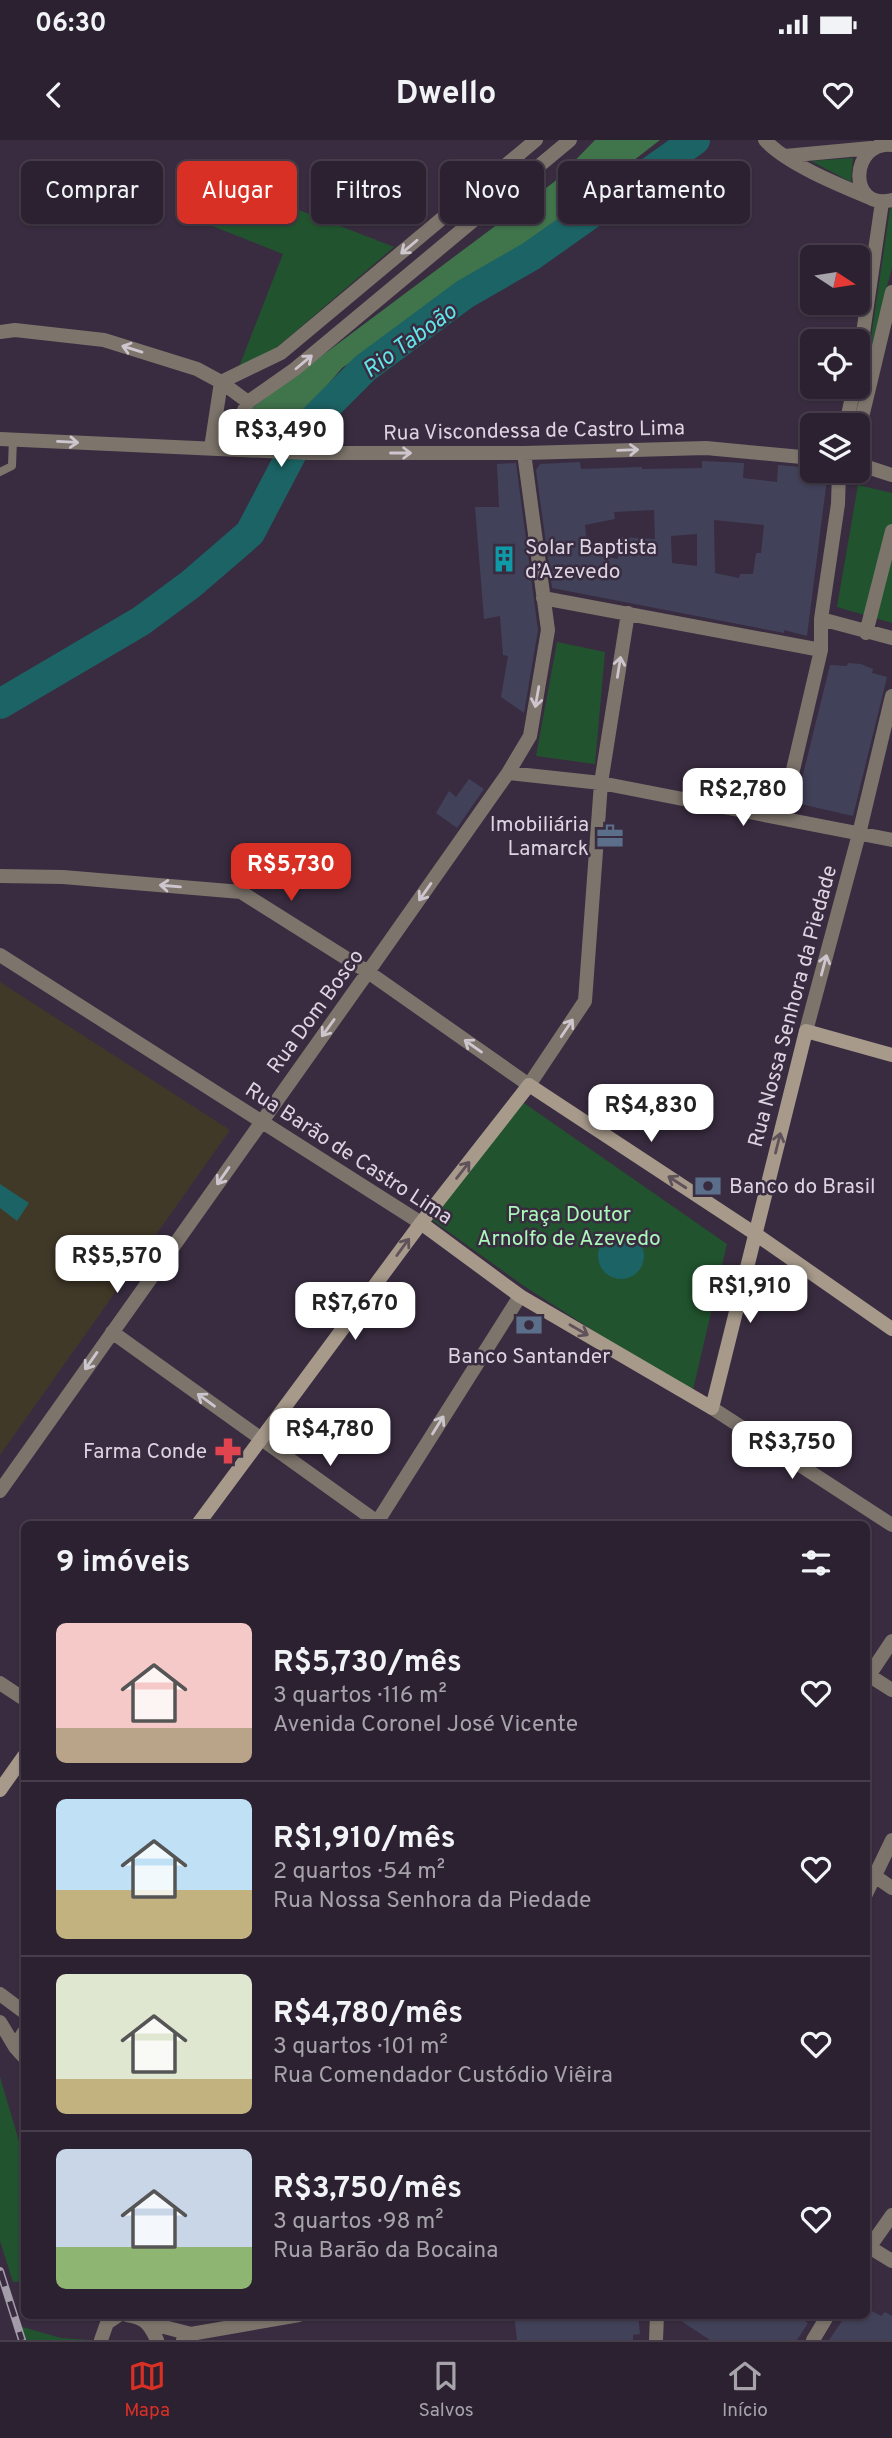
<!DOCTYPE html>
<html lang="pt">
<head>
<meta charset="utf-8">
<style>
  body { margin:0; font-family:Overpass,sans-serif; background:#372e3c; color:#f1f3f6; height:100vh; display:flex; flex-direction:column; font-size:26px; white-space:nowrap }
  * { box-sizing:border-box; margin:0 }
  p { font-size:23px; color:#a6a3ab }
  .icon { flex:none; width:38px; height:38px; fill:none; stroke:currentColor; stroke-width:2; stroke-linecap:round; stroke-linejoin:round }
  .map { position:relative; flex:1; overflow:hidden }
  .details { position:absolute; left:21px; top:1381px; width:849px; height:798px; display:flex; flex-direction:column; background:#2b2130; border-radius:10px; box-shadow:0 2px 5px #0004,0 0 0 2px #473e4c }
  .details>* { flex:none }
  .hud { position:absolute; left:21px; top:21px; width:850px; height:63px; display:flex; gap:14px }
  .needle { width:46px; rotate:102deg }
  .fabs { position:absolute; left:800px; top:105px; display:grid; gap:14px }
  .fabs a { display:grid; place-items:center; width:70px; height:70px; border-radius:10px; background:#2b2130; box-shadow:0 2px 5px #0004,0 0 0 2px #473e4c; font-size:35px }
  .price { position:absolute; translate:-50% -60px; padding:0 16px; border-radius:14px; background:#fff; color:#222; font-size:23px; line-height:46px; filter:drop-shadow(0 2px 4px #0008) }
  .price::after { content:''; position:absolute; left:50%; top:42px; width:21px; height:16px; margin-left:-10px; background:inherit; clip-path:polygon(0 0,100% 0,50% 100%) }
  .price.active { background:#d93025; color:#fff }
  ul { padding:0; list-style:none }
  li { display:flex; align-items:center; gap:21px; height:175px; padding:0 35px }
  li+li { border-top:2px solid #473e4c }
  li span { display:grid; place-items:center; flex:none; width:196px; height:140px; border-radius:10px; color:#555 }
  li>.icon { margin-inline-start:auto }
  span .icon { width:84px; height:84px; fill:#fffc; stroke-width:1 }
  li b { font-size:30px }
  h2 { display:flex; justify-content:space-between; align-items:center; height:84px; padding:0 35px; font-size:30px }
  .pill { padding:0 24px; border-radius:10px; background:#2b2130; box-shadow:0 2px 5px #0004,0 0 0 2px #473e4c; font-size:24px; line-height:63px }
  .pill.active { background:#d93025; color:#fff }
  .status { display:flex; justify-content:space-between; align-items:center; height:49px; padding:0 35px; background:#2b2130; direction:ltr }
  .status svg { height:19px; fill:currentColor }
  header { display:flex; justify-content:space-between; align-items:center; height:91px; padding:0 35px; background:#2b2130; font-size:32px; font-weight:700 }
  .menu { display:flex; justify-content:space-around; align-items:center; height:98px; border-top:2px solid #473e4c; background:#2b2130; font-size:19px; color:#a6a3ab }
  .menu a { display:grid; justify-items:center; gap:4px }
  .menu .active { color:#d93025 }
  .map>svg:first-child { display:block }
  .education { fill:#413928 }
  .green { fill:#21542e }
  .forest { fill:#40744b }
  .water { fill:#1c6365 }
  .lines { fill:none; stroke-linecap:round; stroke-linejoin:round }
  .river { stroke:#1c6365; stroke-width:30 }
  .building { fill:#414259; fill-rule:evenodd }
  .lane { stroke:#7d756c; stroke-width:8 }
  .street { stroke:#7d756c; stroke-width:14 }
  .secondary { stroke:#a79a8b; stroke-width:14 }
  .rail-casing { stroke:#a59cab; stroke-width:8 }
  .rail { stroke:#392c40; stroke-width:5; stroke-dasharray:16; stroke-linecap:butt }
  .oneway { stroke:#cec6cf }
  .oneway2 { stroke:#60525a }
  .labels { text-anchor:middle; stroke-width:5; stroke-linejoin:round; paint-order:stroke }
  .street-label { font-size:21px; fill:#dcd4e1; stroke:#392c40 }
  .poi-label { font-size:21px; fill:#dcd4e1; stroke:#392c40; text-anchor:start }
  .park-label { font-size:21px; fill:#aaf8b9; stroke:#392c40 }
  .water-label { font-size:23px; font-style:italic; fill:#61e5e9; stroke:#392c40 }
</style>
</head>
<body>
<div class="status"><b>06:30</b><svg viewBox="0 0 49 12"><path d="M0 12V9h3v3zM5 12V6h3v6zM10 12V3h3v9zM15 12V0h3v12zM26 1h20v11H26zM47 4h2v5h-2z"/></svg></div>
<header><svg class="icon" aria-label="back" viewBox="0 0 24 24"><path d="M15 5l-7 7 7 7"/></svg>Dwello<svg class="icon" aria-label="heart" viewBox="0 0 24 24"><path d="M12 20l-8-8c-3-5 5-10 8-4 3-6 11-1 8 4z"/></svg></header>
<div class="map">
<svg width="892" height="2200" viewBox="0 0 892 2200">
  <rect width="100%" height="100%" fill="#392c40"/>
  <path class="education" d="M0 842 230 990 0 1315Z"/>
  <path class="green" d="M853 18 851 42 811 21Z
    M194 29 394 107 247 233 239 227 283 114 182 74Z
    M892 68V127L867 225 890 69Z
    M858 345 892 353V483L837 467Z
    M557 502 605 512 595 624 536 616Z
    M521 961 727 1104 692 1254 524 1146 432 1080Z
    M0 1937 24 2018V2141L13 2142 0 2101Z
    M19 2186 61 2198 89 2200H23Z"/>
  <path class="forest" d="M595 0H660L545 89 342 228 277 304 235 296 248 271 554 42Z"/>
  <path class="water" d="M0 1044 29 1063 17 1081 0 1068Z
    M598 1116a23 23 0 1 1 46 0a23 23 0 1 1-46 0Z"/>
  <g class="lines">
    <path class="river" d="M0 564 141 481 191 444 250 393 305 288 365 228 465 154 531 116 695 0"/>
  </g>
  <path class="building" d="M702 321 744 323 743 338 777 342 778 325 812 328V331H828L807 496 784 490V493L552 448 536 330 540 324 580 322 581 329 642 327V329L702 328ZM654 370 655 399 619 397 618 419 588 413 585 385 615 379 614 372ZM714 380 764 385 761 413H756L753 434H740L739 438 715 433ZM697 394V426L672 423 671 396Z
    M516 323 538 490 524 573 501 557 508 516 503 515 500 476 484 479 475 367H499L497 324Z
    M848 523 861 524 873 529 872 533 887 537 853 676 796 663 830 525 847 526Z
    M469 639 484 649 457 688 436 673 449 651 456 657Z
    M866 2168 881 2176 885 2172 892 2176V2200H829L846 2175H866Z
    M514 2175H638L640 2194 633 2195V2200H517Z
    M672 2175H797L808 2183 797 2200H710Z"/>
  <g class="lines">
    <path class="lane" d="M0 332 12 326 13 299"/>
    <path class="street" d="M765 0C785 23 839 45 868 57
      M892 5C851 0 846 71 892 60
      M785 16 871 8
      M0 192 15 190 104 200 197 229 221 242 248 262
      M858 228 882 62
      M221 242 281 213 536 0
      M846 285 854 247
      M858 294 892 152
      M0 299 308 313H524L706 308 812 318
      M211 308 221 242
      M225 309 248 262 295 229 570 0
      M858 324 892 335
      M543 458 821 510V479L892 498
      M821 479 838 364 839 331
      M866 493 892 391
      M508 633 601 643 892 700
      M782 677 821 510
      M0 736 63 737 241 752 368 832 529 945 585 861 601 643 628 473
      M0 815 421 1083
      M806 891 859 694 892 556
      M112 1192 380 1384
      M712 1268 892 1385
      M0 1351 368 832 508 633 530 596 548 490 524 313
      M376 1384 520 1156
      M870 1536 892 1550
      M866 1540 892 1501
      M0 1543 24 1559
      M866 1730 892 1748
      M866 1754 892 1700
      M0 1854 24 1872
      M0 1882 15 1907 24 1917
      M15 1907 24 1892
      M866 2105 892 2121
      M866 2112 892 2075
      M127 2175C145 2178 149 2183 157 2200
      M149 2183 191 2194 183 2200
      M191 2194 299 2175
      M101 2200 107 2183 119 2175
      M656 2200 657 2175
      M813 2200 828 2175"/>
    <path class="secondary" d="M421 1083 520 1156 712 1268 806 891 892 915
      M198 1384 421 1083 529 945 754 1093 892 1189
      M0 1650 24 1616"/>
    <g class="rail-casing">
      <path id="rail" d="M0 2131 22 2200"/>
    </g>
    <use href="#rail" class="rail"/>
  </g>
  <defs><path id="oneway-shaft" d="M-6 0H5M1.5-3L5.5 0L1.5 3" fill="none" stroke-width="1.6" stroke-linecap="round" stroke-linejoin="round" transform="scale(1.75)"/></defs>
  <g class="oneway">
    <use href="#oneway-shaft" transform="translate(409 107) rotate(140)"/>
    <use href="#oneway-shaft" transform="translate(132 209) rotate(-163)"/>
    <use href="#oneway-shaft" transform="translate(304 222) rotate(-40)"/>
    <use href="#oneway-shaft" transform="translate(68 302) rotate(3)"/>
    <use href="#oneway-shaft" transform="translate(628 310) rotate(-2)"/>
    <use href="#oneway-shaft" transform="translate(401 313)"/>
    <use href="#oneway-shaft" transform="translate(619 527) rotate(-81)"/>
    <use href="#oneway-shaft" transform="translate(537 557) rotate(100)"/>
    <use href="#oneway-shaft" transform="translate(170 746) rotate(-175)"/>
    <use href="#oneway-shaft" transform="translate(425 752) rotate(125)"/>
    <use href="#oneway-shaft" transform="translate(824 825) rotate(-75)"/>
    <use href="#oneway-shaft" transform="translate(328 888) rotate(126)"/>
    <use href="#oneway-shaft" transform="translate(567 888) rotate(-56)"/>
    <use href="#oneway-shaft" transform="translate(473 906) rotate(-145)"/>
    <use href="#oneway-shaft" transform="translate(223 1036) rotate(125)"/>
    <use href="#oneway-shaft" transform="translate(91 1221) rotate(125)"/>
    <use href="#oneway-shaft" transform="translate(206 1260) rotate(-144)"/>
    <use href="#oneway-shaft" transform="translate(438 1285) rotate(-58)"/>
  </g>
  <g class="oneway2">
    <use href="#oneway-shaft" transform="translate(778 1003) rotate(-76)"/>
    <use href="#oneway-shaft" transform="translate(463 1030) rotate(-52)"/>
    <use href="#oneway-shaft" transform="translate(677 1042) rotate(-147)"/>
    <use href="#oneway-shaft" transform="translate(403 1107) rotate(-54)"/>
    <use href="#oneway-shaft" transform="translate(579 1190) rotate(30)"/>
  </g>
  <defs>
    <g id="building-bare" transform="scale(2.1)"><path d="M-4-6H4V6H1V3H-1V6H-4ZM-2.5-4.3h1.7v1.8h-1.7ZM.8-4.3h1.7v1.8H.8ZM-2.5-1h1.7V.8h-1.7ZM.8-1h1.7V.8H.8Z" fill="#0f9aa8" stroke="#392c40" stroke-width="2.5" paint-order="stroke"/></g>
    <g id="office-bare" transform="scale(2.1)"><path d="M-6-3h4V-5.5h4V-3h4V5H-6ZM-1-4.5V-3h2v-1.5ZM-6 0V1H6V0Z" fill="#5c6f8a" stroke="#392c40" stroke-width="2.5" paint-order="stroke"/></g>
    <g id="bank-bare" transform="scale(2.1)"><path d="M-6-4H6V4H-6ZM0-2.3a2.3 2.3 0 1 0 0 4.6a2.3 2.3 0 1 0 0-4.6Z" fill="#5c6f8a" stroke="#392c40" stroke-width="2.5" paint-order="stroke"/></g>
    <g id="pharmacy-bare" transform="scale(2.1)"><path d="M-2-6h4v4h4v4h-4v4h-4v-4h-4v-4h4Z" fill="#e0444e" stroke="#392c40" stroke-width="2.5" paint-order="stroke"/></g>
  </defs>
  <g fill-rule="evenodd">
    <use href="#building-bare" x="504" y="419"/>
    <use href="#office-bare" x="610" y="696"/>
    <use href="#bank-bare" x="708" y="1046"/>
    <use href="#bank-bare" x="529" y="1185"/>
    <use href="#pharmacy-bare" x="228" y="1311"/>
  </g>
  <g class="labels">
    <g class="street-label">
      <text transform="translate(534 290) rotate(-1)" y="7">Rua Viscondessa de Castro Lima</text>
      <text transform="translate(792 866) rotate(-75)" y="7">Rua Nossa Senhora da Piedade</text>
      <text transform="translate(315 871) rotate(-54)" y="7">Rua Dom Bosco</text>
      <text transform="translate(349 1013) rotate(33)" y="7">Rua Barão de Castro Lima</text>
    </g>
    <g class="poi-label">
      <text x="525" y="414">Solar Baptista<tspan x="525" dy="24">d’Azevedo</tspan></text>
      <text x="589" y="691" text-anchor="end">Imobiliária<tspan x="589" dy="24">Lamarck</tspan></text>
      <text x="729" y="1053">Banco do Brasil</text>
      <text x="529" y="1223" text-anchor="middle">Banco Santander</text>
      <text x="207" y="1318" text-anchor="end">Farma Conde</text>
    </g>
    <g class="park-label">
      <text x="569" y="1081">Praça Doutor<tspan x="569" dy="24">Arnolfo de Azevedo</tspan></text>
    </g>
    <g class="water-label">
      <text transform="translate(409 200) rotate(-36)" y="8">Rio Taboão</text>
    </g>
  </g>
</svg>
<div class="fabs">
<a><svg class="needle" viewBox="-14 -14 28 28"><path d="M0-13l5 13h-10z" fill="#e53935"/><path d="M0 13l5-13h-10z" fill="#a6a3ab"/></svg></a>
<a><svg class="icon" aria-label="locate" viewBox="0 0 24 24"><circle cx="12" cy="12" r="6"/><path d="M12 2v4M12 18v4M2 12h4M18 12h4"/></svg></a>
<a><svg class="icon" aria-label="layers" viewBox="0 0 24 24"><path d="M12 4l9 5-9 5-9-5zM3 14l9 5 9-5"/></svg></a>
</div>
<b class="price" style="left:281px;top:329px">R$3,490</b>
<b class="price" style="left:743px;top:688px">R$2,780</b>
<b class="price active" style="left:291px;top:763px">R$5,730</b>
<b class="price" style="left:651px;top:1004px">R$4,830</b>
<b class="price" style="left:117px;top:1155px">R$5,570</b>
<b class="price" style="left:750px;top:1185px">R$1,910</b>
<b class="price" style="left:355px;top:1202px">R$7,670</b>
<b class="price" style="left:330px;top:1328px">R$4,780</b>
<b class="price" style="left:792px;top:1341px">R$3,750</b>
<div class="hud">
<a class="pill">Comprar</a>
<a class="pill active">Alugar</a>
<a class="pill">Filtros</a>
<a class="pill">Novo</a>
<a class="pill">Apartamento</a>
</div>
<section class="details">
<h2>9 imóveis<svg class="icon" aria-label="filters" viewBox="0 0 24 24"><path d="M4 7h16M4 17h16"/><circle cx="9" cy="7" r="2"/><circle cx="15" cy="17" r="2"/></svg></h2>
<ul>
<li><span style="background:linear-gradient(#f6c9c9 75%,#b9a48a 0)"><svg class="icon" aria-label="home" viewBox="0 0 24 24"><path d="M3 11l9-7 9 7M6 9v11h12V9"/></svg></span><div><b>R$5,730/mês</b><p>3 quartos · 116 m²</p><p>Avenida Coronel José Vicente</p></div><svg class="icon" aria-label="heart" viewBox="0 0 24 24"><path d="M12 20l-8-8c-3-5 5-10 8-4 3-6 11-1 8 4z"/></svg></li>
<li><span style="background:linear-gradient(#bfe0f5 65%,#c2b280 0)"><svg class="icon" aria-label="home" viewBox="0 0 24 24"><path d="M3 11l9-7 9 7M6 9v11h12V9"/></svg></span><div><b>R$1,910/mês</b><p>2 quartos · 54 m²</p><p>Rua Nossa Senhora da Piedade</p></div><svg class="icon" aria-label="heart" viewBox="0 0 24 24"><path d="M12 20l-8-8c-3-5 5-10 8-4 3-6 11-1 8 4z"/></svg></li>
<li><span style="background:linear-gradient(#dfe7d0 75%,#c2b280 0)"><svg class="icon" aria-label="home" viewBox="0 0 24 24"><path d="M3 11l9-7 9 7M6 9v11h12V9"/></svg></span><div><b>R$4,780/mês</b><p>3 quartos · 101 m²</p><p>Rua Comendador Custódio Viêira</p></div><svg class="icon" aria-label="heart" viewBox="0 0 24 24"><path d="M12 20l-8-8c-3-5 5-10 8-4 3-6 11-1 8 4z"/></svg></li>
<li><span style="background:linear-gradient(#c9d6e8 70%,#8fb573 0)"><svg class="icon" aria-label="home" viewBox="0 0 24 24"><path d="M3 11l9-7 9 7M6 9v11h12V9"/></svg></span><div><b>R$3,750/mês</b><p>3 quartos · 98 m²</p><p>Rua Barão da Bocaina</p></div><svg class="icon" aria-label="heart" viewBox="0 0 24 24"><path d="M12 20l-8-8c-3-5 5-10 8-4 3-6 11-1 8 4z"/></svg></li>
</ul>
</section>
</div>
<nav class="menu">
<a class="active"><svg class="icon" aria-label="map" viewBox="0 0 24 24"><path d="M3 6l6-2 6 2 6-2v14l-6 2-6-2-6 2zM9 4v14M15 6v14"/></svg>Mapa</a>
<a><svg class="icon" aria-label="saved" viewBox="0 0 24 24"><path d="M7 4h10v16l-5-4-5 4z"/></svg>Salvos</a>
<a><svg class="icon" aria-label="home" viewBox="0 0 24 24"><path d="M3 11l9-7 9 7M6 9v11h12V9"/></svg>Início</a>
</nav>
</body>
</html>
